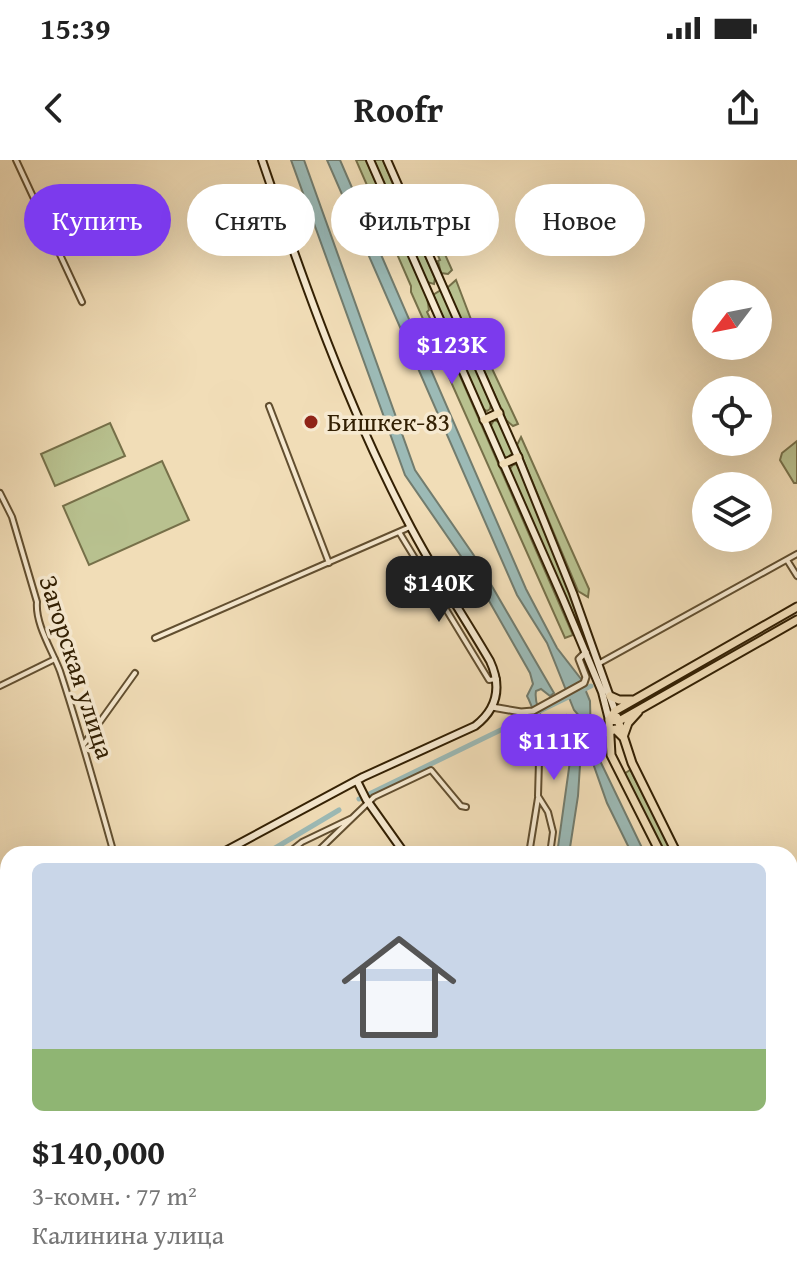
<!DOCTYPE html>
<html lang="ru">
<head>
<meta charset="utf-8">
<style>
  body { margin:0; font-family:"Gentium Book Plus",serif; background:#f2f2f2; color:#222; height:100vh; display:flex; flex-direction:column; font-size:30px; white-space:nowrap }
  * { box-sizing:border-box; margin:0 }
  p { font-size:26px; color:#767676 }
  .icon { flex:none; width:44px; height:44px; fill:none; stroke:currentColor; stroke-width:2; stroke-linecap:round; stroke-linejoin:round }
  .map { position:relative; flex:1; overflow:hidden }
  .side { position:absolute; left:0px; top:686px; width:798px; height:440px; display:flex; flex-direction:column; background:#fff; border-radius:24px 24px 0 0; box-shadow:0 8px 32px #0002 }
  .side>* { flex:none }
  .top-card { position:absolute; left:24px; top:24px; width:750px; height:72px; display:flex; gap:16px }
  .needle { width:52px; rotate:238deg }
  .fabs { position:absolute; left:692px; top:120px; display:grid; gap:16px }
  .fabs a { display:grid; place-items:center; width:80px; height:80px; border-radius:50%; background:#fff; box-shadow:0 8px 32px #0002; font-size:40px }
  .price { position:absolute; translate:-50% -68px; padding:0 18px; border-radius:16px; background:#7c3aed; color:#fff; font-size:26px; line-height:52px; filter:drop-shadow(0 2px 4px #0008) }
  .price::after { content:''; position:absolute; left:50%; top:48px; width:24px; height:18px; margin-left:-12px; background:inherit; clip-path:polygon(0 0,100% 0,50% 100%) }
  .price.active { background:#222; color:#fff }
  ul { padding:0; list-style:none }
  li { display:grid; align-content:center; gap:16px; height:424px; padding:0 32px }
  li span { display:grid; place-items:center; height:248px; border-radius:12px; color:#555 }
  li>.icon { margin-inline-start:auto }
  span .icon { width:144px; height:144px; fill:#fffc; stroke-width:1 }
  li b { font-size:34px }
  .chip { padding:0 28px; border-radius:36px; background:#fff; box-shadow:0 8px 32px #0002; font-size:28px; line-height:72px }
  .chip.active { background:#7c3aed; color:#fff }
  .status { display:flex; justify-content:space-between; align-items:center; height:56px; padding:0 40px; background:#fff; direction:ltr }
  .status svg { height:22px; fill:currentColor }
  header { display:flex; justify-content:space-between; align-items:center; height:104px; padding:0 32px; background:#fff; font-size:36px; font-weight:800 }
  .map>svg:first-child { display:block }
  .green { fill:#b8c18f; stroke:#767049; stroke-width:2 }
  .water { fill:#9cbab6; stroke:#727c6e; stroke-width:2 }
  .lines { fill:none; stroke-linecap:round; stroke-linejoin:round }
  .canal { stroke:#9cbab6; stroke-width:5 }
  .minor-casing { stroke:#624f30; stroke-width:8 }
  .tertiary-casing { stroke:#624f30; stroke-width:9 }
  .secondary-casing { stroke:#332003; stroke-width:10 }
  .primary-casing { stroke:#332003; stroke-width:11 }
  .minor { stroke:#f6e9d0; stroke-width:4 }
  .tertiary { stroke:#f6e9d0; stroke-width:5 }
  .secondary { stroke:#f6e9d0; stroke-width:6 }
  .primary { stroke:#f1ddb7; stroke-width:7 }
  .poi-dot { fill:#8f2418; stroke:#f6e9d0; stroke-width:3 }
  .labels { text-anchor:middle; stroke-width:7; stroke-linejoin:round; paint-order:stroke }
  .poi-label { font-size:26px; fill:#332003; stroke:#f6e9d0; text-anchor:start }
  .street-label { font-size:26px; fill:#332003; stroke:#f6e9d0 }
</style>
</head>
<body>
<div class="status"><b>15:39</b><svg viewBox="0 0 49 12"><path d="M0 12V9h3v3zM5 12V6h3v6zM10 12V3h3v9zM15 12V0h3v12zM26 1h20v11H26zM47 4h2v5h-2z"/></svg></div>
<header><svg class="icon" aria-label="back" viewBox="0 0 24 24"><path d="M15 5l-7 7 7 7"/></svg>Roofr<svg class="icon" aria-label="share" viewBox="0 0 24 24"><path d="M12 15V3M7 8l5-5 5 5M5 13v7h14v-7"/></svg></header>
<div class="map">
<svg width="797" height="1126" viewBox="0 0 797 1126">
  <rect width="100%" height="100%" fill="#f1ddb7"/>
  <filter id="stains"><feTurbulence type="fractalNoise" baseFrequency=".0025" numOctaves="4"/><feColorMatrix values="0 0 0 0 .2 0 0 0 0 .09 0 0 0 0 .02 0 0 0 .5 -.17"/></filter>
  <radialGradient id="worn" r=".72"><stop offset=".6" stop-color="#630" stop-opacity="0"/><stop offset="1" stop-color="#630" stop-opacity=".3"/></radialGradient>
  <path class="green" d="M356 0H366L427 137 429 150 427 152 436 171 444 179 573 475 565 478 411 132V126Z
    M374 0H383L395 29 393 33 386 30Z
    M398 40 401 42 435 118 434 124 427 122 393 46Z
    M409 40 421 41 452 110 448 114 441 113 438 101 440 100 431 80 428 81Z
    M456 120 480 183 518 264 513 266 506 260 447 128Z
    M441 130 491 244 490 249 487 251 482 248 433 135Z
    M494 260 499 262 513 293 507 298 503 297 490 267Z
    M110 263 125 296 55 326 41 294Z
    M521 277 589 429 588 437 578 431 517 285Z
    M797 281V323H794L780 300 782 293Z
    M162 301 189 360 89 405 63 346Z
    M517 304 561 408 585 481 509 310 513 305Z
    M630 610 631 611 673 694H665L624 614Z
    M434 1118H480L485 1126H422Z"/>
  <path class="water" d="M291 0H304L415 310 475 397 554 533 550 536 541 529 536 531C533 546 552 583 564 589L568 583 555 560 566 555 581 590 578 636 569 694H557L570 601C540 595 539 558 527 536L533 524 530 513 476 418 405 315Z
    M327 0H340L526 429 557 488 581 519 590 541 591 582 645 694H632L607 643 583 575 581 558 574 550 547 483 517 435Z
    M723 1118H785L786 1126H728Z"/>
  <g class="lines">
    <path class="canal" d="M359 639 591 526
      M265 694 339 650
      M0 821 8 817"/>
    <g class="minor-casing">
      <path id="minor" d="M16 0 82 142
        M269 246 329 403
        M0 333 12 357 37 442C35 464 52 490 60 511 80 572 97 633 114 694
        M399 372 489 520 497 519
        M787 400 797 416
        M155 478 410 367
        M598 504 797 394
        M0 526 55 499
        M525 562 528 565 539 601 538 636 548 652 553 672 550 694
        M84 584 135 513
        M287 694 302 682 352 658
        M315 694 374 637 431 610 461 646 466 647
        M529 694 538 638
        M0 1104 10 1126
        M258 1118 263 1126
        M401 1118 405 1126
        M686 1118 689 1126
        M103 1126 135 1118
        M339 1126 353 1118"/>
    </g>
    <g class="tertiary-casing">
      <path id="tertiary" d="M492 547 521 552 533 551 584 523 586 517 579 499 586 492"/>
    </g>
    <g class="secondary-casing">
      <path id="secondary" d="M370 0 563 439 602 532 609 560
        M387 0 518 297 573 433 615 551
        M357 621 366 639 405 694
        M220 694 363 617 475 566C497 549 502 527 490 501 463 455 432 409 407 360 347 245 304 123 262 0
        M0 732 8 760
        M0 810 8 807
        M152 1118 155 1126
        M603 1118 607 1126"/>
    </g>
    <g class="primary-casing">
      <path id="primary" d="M484 260 499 253
        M503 304 518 297
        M610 536 619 540H632
        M617 557 632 603 677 694
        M609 560 615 551 797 447
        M609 560 619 561 797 460
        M609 560 611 595 661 694
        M608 573 615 569 623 577 628 563 638 552
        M790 921 797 935
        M790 953 797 965"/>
    </g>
    <use href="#minor" class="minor"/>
    <use href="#tertiary" class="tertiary"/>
    <use href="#secondary" class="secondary"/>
    <use href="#primary" class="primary"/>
  </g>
  <circle class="poi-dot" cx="311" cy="262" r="8"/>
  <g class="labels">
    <g class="poi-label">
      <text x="327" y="271">Бишкек-83</text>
    </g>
    <g class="street-label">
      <text transform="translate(77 507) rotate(72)" y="9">Загорская улица</text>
    </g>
  </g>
  <rect width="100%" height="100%" filter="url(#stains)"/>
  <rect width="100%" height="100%" fill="url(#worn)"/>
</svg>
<div class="fabs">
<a><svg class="needle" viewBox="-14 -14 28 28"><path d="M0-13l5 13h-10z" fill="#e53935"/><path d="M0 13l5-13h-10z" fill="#767676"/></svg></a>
<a><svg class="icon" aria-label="locate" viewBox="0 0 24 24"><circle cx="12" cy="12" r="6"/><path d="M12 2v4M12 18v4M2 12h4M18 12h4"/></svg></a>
<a><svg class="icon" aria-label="layers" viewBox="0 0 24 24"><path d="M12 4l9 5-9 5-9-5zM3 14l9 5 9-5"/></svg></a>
</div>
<b class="price" style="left:452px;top:226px">$123K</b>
<b class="price active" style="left:439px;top:464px">$140K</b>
<b class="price" style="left:554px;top:622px">$111K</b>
<div class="top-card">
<a class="chip active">Купить</a>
<a class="chip">Снять</a>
<a class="chip">Фильтры</a>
<a class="chip">Новое</a>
</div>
<section class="side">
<ul>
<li><span style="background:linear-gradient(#c9d6e8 75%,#8fb573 0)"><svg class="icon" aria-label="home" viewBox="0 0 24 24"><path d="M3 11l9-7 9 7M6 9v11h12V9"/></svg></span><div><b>$140,000</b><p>3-комн. · 77 m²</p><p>Калинина улица</p></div></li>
</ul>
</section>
</div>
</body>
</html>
